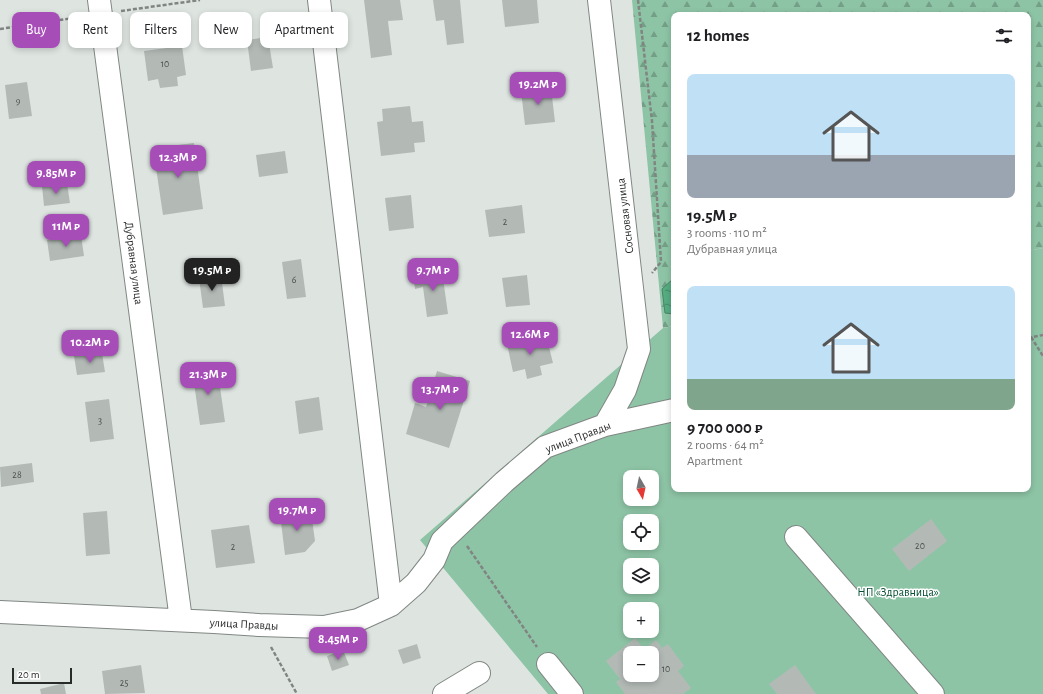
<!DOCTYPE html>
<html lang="en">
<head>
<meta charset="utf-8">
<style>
  body { margin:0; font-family:"Alegreya Sans",sans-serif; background:#f6f6f6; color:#202124; height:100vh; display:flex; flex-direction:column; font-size:15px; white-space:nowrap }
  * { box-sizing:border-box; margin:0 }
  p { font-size:13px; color:#757577 }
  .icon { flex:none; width:22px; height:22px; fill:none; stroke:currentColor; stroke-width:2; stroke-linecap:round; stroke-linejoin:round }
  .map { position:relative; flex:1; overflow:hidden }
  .panel { position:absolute; left:671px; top:12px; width:360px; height:480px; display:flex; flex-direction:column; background:#fff; border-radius:8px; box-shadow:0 2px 6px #0003 }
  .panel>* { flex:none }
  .banner { position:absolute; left:12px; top:12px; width:380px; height:36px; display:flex; gap:8px }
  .needle { width:26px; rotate:171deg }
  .fabs { position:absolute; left:623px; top:470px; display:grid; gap:8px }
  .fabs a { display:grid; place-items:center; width:36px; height:36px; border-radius:8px; background:#fff; box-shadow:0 2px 6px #0003; font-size:20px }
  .scale { position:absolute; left:12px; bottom:10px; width:60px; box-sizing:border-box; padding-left:4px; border:2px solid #292b2a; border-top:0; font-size:11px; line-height:14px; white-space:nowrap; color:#292b2a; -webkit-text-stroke:3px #fff; paint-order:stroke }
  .price { position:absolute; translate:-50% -34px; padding:0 9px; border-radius:8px; background:#a74db8; color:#fff; font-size:13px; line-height:26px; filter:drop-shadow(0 1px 2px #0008) }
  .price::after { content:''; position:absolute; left:50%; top:24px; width:12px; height:9px; margin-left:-6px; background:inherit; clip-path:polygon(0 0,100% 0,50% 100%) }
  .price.current { background:#222; color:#fff }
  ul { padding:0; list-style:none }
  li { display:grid; align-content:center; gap:8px; height:212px; padding:0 16px }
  li span { display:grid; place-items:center; height:124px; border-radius:8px; color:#555 }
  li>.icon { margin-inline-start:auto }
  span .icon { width:72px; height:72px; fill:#fffc; stroke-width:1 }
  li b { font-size:17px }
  h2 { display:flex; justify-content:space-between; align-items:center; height:48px; padding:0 16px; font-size:17px }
  .tag { padding:0 14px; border-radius:8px; background:#fff; box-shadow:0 2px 6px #0003; font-size:14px; line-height:36px }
  .tag.current { background:#a74db8; color:#fff }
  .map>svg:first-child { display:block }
  .forest { fill:url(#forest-firs) }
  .garden { fill:#8ec4a6; fill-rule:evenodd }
  .water { fill:url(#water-ripples); stroke:#488567 }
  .building { fill:#b3bab6; fill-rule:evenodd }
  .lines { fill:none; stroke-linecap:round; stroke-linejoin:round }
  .minor-casing { stroke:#808783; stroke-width:24 }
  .path { stroke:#808582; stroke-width:2.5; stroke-dasharray:4 2; stroke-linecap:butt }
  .minor { stroke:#fff; stroke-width:22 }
  .labels { text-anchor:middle; stroke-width:3; stroke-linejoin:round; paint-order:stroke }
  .number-label { font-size:10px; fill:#4c4f4d }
  .street-label { font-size:12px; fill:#292b2a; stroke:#fff }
  .park-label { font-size:12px; fill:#054e31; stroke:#fff }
</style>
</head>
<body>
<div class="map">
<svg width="1043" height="694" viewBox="0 0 1043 694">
  <defs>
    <pattern id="forest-firs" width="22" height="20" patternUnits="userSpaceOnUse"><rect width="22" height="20" fill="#8ec4a6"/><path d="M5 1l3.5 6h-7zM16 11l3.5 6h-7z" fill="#749f87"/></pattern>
    <pattern id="water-ripples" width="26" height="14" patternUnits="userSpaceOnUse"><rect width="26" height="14" fill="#56ac81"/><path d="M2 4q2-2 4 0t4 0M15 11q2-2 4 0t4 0" fill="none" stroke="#478c6a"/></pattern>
  </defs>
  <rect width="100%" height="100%" fill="#dee5e1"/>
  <path class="forest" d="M632 0H1043V248L1028 251V15H674V326L663 328Z"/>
  <path class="garden" d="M1043 248V694H548L420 540 663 328 674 326V489H1028V251ZM630 477H652V499H630ZM630 521H652V543H630ZM630 565H652V587H630ZM630 609H652V631H630ZM630 653H652V675H630Z"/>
  <path class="water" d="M674 278V314L665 313 662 289Z"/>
  <path class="building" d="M364 0H400L403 20 388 21 392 55 371 58Z
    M433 0H460L464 43 447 45 444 20 436 21Z
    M502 0H537L539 23 505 27Z
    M268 37 273 68 251 71 247 40Z
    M182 46 186 75 177 77 178 86 160 88 158 79 148 81 144 51Z
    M27 82 32 116 9 119 5 85Z
    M551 88 555 122 525 125 521 91Z
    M410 106 412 122 423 121 425 142 414 143 415 152 381 156 377 122 383 121 382 109Z
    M194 143 203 209 163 215 153 148Z
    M285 151 288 173 259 177 256 155Z
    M67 183 70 203 44 206 42 186Z
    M411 195 414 228 389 231 385 198Z
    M522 205 525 233 489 237 485 210Z
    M81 235 84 256 50 261 47 240Z
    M301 259 306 297 287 299 282 262Z
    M442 271 448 314 427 317 423 287 415 289 413 274Z
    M221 275 225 306 203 308 199 278Z
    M527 275 530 305 506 307 502 278Z
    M546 335 553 363 540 366 542 375 527 379 525 369 513 372 507 344Z
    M102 353 105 372 77 375 74 356Z
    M217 366 225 422 200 425 192 369Z
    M437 371 470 381 449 448 406 434 415 403 426 407Z
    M319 397 323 430 299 434 295 401Z
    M109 399 114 439 90 442 85 402Z
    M32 463 34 482 1 487 0 467Z
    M107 511 110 554 86 556 83 513Z
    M299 511 312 519 315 541 305 552 285 555 280 514Z
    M931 519 947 541 909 571 892 549Z
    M249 525 255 563 216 568 211 530Z
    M635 638 644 649 656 640 662 648 668 644 684 666 678 671 691 688 683 694H625L616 682 620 679 606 661ZM630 653H652V675H630Z
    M417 644 421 658 403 664 398 650Z
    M343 650 349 665 332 671 327 656Z
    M141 665 145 693 105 694 102 671Z
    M795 665 816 694H777L769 684Z
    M64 683 66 694H41L40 689Z"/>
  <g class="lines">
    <g class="minor-casing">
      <path id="minor" d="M99 0 181 620
        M319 0 391 605
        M599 0 639 349 625 390 605 425
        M796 537 933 694
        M0 612 214 622 259 625 324 627 358 620 391 605 416 583 434 560 442 541 504 482 545 447 605 425 674 410
        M548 664 572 694
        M444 694 479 673"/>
    </g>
    <path class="path" d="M638 0 652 121 661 262 652 273
      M121 11 200 0
      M0 29 80 17
      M1031 337 1043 356
      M1028 338 1043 335
      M467 546 537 647
      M271 647 297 694"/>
    <use href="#minor" class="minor"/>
  </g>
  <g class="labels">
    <g class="number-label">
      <text x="165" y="67">10</text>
      <text x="18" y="104">9</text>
      <text x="505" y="225">2</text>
      <text x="294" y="283">6</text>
      <text x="100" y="424">3</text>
      <text x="17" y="478">28</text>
      <text x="920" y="549">20</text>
      <text x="233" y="550">2</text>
      <text x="666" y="672">10</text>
      <text x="124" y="686">25</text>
    </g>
    <g class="street-label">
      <text transform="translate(625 216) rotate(-97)" y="4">Сосновая улица</text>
      <text transform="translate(134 263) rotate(83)" y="4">Дубравная улица</text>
      <text transform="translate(578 437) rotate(-21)" y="4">улица Правды</text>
      <text transform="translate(244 624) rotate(3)" y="4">улица Правды</text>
    </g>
    <g class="park-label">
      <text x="898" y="596">НП «Здравница»</text>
    </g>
  </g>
</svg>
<div class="fabs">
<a><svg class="needle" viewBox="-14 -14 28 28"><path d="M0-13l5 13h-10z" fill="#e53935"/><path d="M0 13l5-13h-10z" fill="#757577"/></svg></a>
<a><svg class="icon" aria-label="locate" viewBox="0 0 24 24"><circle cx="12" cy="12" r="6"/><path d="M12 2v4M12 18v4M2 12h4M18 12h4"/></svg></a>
<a><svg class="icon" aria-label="layers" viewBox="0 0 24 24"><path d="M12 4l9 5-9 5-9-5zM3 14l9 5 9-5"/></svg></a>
<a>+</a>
<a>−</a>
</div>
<div class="scale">20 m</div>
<b class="price" style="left:538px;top:106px">19.2M ₽</b>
<b class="price" style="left:178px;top:179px">12.3M ₽</b>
<b class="price" style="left:56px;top:195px">9.85M ₽</b>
<b class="price" style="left:66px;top:248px">11M ₽</b>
<b class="price current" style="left:212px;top:292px">19.5M ₽</b>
<b class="price" style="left:433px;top:292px">9.7M ₽</b>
<b class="price" style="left:530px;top:356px">12.6M ₽</b>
<b class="price" style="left:90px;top:364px">10.2M ₽</b>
<b class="price" style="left:208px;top:396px">21.3M ₽</b>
<b class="price" style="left:440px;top:411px">13.7M ₽</b>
<b class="price" style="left:297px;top:532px">19.7M ₽</b>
<b class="price" style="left:338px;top:661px">8.45M ₽</b>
<div class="banner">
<a class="tag current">Buy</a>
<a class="tag">Rent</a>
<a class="tag">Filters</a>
<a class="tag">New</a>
<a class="tag">Apartment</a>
</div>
<section class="panel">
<h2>12 homes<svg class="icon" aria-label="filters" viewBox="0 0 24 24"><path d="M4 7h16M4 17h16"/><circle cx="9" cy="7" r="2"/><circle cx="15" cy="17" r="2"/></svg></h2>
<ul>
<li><span style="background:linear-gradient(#bfe0f5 65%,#9aa5b1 0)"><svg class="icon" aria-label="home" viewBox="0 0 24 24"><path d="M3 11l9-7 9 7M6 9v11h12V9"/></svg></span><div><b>19.5M ₽</b><p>3 rooms · 110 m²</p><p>Дубравная улица</p></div></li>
<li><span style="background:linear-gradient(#bfe0f5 75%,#7fa58c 0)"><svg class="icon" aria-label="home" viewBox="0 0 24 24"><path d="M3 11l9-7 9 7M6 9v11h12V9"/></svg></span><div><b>9 700 000 ₽</b><p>2 rooms · 64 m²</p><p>Apartment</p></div></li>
</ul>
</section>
</div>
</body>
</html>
